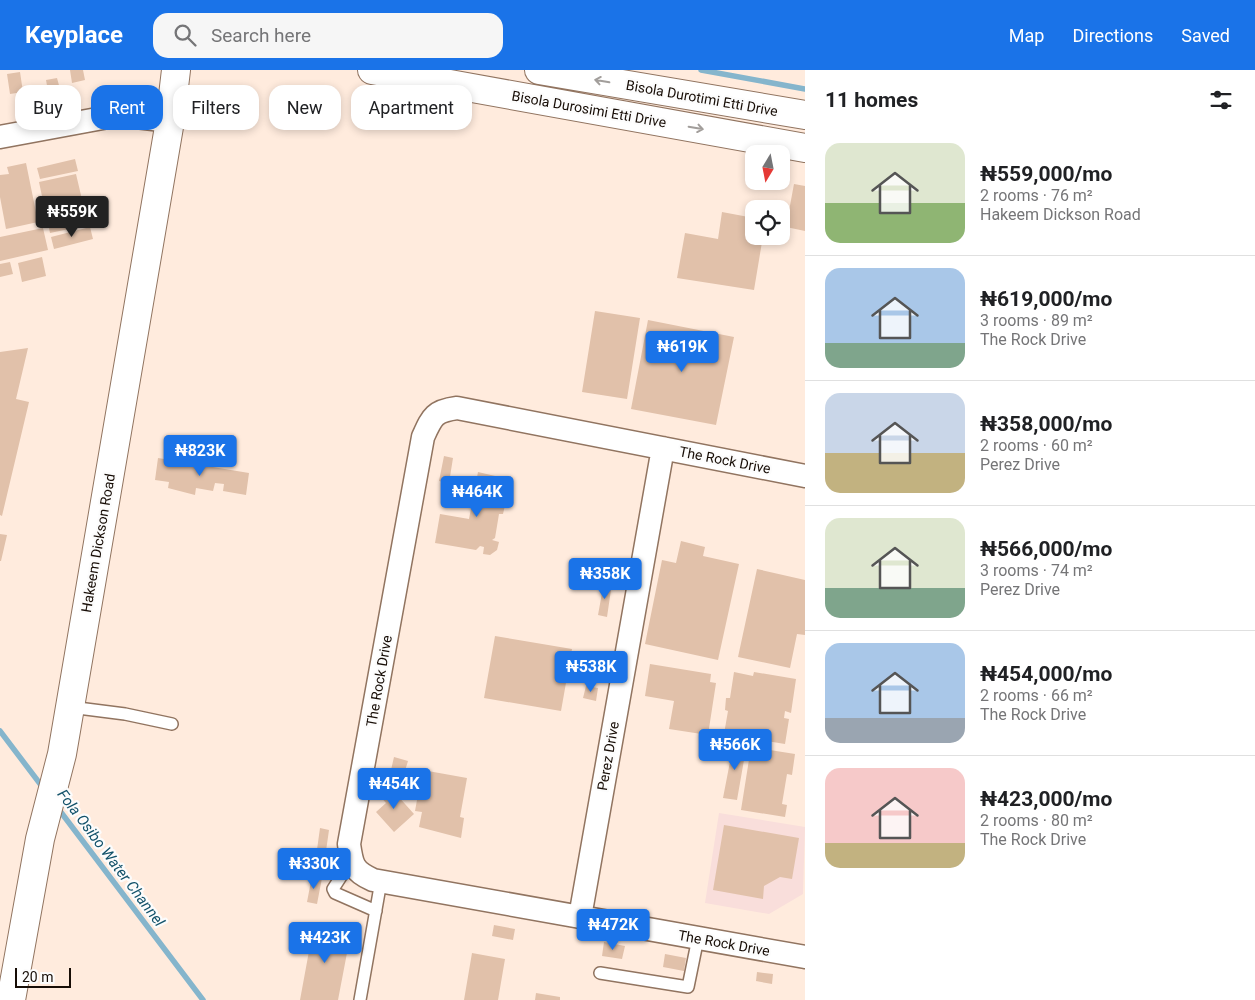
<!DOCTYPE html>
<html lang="en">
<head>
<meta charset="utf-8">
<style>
  body { margin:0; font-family:Roboto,sans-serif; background:#f6f6f6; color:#202124; height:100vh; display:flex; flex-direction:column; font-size:19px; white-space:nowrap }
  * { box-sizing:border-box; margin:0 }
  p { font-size:16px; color:#757577 }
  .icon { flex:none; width:28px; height:28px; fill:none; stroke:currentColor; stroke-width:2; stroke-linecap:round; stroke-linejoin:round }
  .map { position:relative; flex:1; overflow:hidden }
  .details { display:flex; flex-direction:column; background:#fff; width:450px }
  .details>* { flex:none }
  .top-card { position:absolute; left:15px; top:15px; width:475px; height:45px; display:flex; gap:10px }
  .needle { width:32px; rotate:190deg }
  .tools { position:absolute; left:745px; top:75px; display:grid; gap:10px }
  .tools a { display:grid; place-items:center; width:45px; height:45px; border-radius:10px; background:#fff; box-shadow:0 2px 8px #0003; font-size:25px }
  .scale { position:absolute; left:15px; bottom:12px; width:56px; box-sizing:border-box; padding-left:5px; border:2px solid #170d06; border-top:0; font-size:14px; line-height:18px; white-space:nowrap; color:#170d06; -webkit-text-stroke:4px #fcfcfc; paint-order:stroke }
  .price { position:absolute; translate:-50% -42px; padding:0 11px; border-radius:5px; background:#1a73e8; color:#fff; font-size:16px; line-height:32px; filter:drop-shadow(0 1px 2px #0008) }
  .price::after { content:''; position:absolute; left:50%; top:30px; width:15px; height:11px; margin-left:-8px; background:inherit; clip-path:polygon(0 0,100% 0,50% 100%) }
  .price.current { background:#222; color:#fff }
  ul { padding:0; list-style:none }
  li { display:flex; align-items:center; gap:15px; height:125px; padding:0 20px }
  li+li { border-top:1px solid #e0e0e0 }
  li span { display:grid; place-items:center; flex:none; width:140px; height:100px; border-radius:15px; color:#555 }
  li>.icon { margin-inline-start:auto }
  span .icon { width:60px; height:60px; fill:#fffc; stroke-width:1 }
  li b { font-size:21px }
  h2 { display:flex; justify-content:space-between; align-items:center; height:60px; padding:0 20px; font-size:21px }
  .chip { padding:0 18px; border-radius:15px; background:#fff; box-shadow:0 2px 8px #0003; font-size:18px; line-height:45px }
  .chip.current { background:#1a73e8; color:#fff }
  header { display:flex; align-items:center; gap:30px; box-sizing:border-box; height:70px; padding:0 25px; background:#1a73e8; color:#fff }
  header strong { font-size:24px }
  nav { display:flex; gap:28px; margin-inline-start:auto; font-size:18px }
  .search { width:350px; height:45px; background:#f6f6f6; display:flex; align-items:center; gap:12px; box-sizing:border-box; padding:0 18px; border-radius:15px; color:#757577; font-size:19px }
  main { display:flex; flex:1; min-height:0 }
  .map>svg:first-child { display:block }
  .commercial { fill:#f9dedb }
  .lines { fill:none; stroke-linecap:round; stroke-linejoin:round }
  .stream { stroke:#85b5cc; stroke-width:5.5 }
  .building { fill:#e1c1aa }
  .lane-casing { stroke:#917460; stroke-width:14 }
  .street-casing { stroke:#917460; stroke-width:25 }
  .secondary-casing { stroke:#917460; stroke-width:30 }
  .lane { stroke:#fff; stroke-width:11 }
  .street { stroke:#fff; stroke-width:22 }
  .secondary { stroke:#fff; stroke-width:28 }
  .oneway { stroke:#a29e9b }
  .labels { text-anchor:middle; stroke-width:4.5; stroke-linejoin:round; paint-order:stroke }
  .street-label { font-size:14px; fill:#170d06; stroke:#fcfcfc }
  .water-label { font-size:15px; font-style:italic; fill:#125169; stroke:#fcfcfc }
</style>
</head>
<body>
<header>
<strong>Keyplace</strong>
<div class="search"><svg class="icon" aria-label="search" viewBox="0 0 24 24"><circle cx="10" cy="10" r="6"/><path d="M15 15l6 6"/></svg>Search here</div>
<nav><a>Map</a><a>Directions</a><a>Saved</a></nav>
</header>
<main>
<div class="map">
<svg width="805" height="930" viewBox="0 0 805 930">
  <rect width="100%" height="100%" fill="#ffebdd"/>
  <path class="commercial" d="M719 743 805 757 803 824 769 844 705 833Z"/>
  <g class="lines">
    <path class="stream" d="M701 0 805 19
      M0 661 44 719
      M57 737 203 930"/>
  </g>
  <path class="building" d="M70 0H83L85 10 72 13Z
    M20 2 23 22 10 24 7 4Z
    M57 8 60 19 48 21 46 10Z
    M75 89 78 101 40 109 37 98Z
    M26 93 38 152 6 159 0 127V105L9 104 7 97Z
    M76 104 88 155 50 163 46 144 61 141 58 128 43 131 39 112Z
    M794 114 805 116V161L786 157Z
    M722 142 754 148V166H763L754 220 677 208 685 163 718 169Z
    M90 157 93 169 54 179 51 167Z
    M43 158 48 180 0 191V167Z
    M42 187 46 206 22 212 18 193Z
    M10 192 13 204 0 207V194Z
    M595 241 640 248 627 329 582 322Z
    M648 250 734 267 716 355 631 339Z
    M28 278 16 329 29 332 2 446 0 445V282Z
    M444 386 453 388 449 413 439 411Z
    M158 388 249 403 246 425 223 421 224 414 215 413 213 421 196 418 195 425 168 418 169 412 155 410Z
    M478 402 508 409 506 425H503L502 430 506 431 503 444H499L495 468 492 470 499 472 497 480 490 485 483 484 484 477 480 476 476 480 435 473 440 444 469 449Z
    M0 464 7 465 1 491H0Z
    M681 471 705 477 703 486 739 494 718 590 645 574 662 490 676 493Z
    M757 499 805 510V565L797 564 790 598 738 587Z
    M604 512 612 513 607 547 598 545Z
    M495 566 572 579 561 641 484 628Z
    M650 594 711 604 710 612 716 613 708 665 669 659 674 631 645 626Z
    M734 602 753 606 754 602 796 609 791 643 785 641 784 648 789 649 785 674 724 664 728 641 725 640 726 628H730Z
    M586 616 598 618 596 631 583 628Z
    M734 671 747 673 737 730 723 728Z
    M751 677 795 684 792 705 787 704 782 734 787 735 785 747 741 740Z
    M394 687 408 691 404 704 391 700Z
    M428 701 467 708 460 747 464 748 461 768 419 757 422 742 415 741 419 719 425 720Z
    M388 715 414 744 394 762 376 742 386 733 378 724Z
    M724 755 799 768 792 809 780 807 764 816 763 829 713 820Z
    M320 758 329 760 324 795 315 794Z
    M312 806 322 808 317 834 307 832Z
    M314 854 351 862 338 930H300Z
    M494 855 515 859 513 870 492 866Z
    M604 872 625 876 622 889 602 886Z
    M472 883 505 889 498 930H464Z
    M665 884 686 888 684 901 663 897Z
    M757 902 773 904 772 914 756 911Z
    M536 923 560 927V930H535Z"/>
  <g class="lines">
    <g class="lane-casing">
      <path id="lane" d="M70 637 125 644 172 654
        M351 791 333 819 335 823 376 841
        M600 903 688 917 698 868
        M360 930 381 811"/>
    </g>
    <g class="street-casing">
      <path id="street" d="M0 67 119 45 170 51
        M805 406 457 338C434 341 432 347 423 367L349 774C352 795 353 801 373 810L805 887
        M580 847 663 378"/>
    </g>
    <g class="secondary-casing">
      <path id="secondary" d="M372 0 805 78
        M539 0 805 45
        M11 930 40 769 62 684 170 51 176 0"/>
    </g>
    <use href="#lane" class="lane"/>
    <use href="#street" class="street"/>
    <use href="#secondary" class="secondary"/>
  </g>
  <defs><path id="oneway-shaft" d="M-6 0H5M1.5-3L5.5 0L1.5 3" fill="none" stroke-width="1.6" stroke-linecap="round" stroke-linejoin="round" transform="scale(1.25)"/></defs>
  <g class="oneway">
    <use href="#oneway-shaft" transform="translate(602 11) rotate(-170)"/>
    <use href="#oneway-shaft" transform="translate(696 58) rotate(10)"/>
  </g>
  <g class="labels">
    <g class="street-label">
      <text transform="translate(702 28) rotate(10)" y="5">Bisola Durotimi Etti Drive</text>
      <text transform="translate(589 39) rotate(10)" y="5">Bisola Durosimi Etti Drive</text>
      <text transform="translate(725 390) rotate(11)" y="5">The Rock Drive</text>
      <text transform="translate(98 473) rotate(-80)" y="5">Hakeem Dickson Road</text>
      <text transform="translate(379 611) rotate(-80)" y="5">The Rock Drive</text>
      <text transform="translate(608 686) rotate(-80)" y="5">Perez Drive</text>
      <text transform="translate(724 873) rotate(10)" y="5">The Rock Drive</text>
    </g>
    <g class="water-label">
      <text transform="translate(111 788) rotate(53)" y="5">Fola Osibo Water Channel</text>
    </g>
  </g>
</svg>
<div class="tools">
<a><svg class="needle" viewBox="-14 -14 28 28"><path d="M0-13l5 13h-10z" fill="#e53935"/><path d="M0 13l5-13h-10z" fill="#757577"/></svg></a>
<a><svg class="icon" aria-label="locate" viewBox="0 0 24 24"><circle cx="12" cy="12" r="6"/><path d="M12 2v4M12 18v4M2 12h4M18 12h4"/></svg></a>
</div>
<div class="scale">20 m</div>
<b class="price current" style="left:72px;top:168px">₦559K</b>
<b class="price" style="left:682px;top:303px">₦619K</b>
<b class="price" style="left:200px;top:407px">₦823K</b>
<b class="price" style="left:477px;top:448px">₦464K</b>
<b class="price" style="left:605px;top:530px">₦358K</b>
<b class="price" style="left:591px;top:623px">₦538K</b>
<b class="price" style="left:735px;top:701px">₦566K</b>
<b class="price" style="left:394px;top:740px">₦454K</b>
<b class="price" style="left:314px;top:820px">₦330K</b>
<b class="price" style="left:613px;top:881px">₦472K</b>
<b class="price" style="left:325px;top:894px">₦423K</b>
<div class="top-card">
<a class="chip">Buy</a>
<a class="chip current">Rent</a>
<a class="chip">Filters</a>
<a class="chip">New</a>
<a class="chip">Apartment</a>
</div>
</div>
<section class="details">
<h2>11 homes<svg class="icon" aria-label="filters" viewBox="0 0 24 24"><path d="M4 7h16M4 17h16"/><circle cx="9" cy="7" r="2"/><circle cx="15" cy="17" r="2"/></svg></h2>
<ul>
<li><span style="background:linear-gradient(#dfe7d0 60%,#8fb573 0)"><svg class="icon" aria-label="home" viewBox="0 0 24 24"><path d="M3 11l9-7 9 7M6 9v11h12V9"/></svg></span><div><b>₦559,000/mo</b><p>2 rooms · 76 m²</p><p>Hakeem Dickson Road</p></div></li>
<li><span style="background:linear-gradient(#a9c7e8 75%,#7fa58c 0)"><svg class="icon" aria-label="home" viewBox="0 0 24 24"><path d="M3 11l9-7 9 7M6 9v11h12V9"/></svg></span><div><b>₦619,000/mo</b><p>3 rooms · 89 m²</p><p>The Rock Drive</p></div></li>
<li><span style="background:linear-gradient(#c9d6e8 60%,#c2b280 0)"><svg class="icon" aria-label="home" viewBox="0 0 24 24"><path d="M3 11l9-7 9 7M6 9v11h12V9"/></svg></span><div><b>₦358,000/mo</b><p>2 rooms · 60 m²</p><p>Perez Drive</p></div></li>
<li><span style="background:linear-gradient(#dfe7d0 70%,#7fa58c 0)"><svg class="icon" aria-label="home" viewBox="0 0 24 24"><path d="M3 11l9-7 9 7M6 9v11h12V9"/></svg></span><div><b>₦566,000/mo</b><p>3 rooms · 74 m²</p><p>Perez Drive</p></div></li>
<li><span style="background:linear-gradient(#a9c7e8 75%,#9aa5b1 0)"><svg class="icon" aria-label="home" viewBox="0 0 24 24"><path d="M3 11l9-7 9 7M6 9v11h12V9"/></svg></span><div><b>₦454,000/mo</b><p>2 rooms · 66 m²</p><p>The Rock Drive</p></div></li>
<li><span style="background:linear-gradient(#f6c9c9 75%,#c2b280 0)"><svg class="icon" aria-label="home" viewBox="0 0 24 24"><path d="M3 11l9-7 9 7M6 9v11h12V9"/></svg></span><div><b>₦423,000/mo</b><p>2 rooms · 80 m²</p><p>The Rock Drive</p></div></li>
</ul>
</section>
</main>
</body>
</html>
